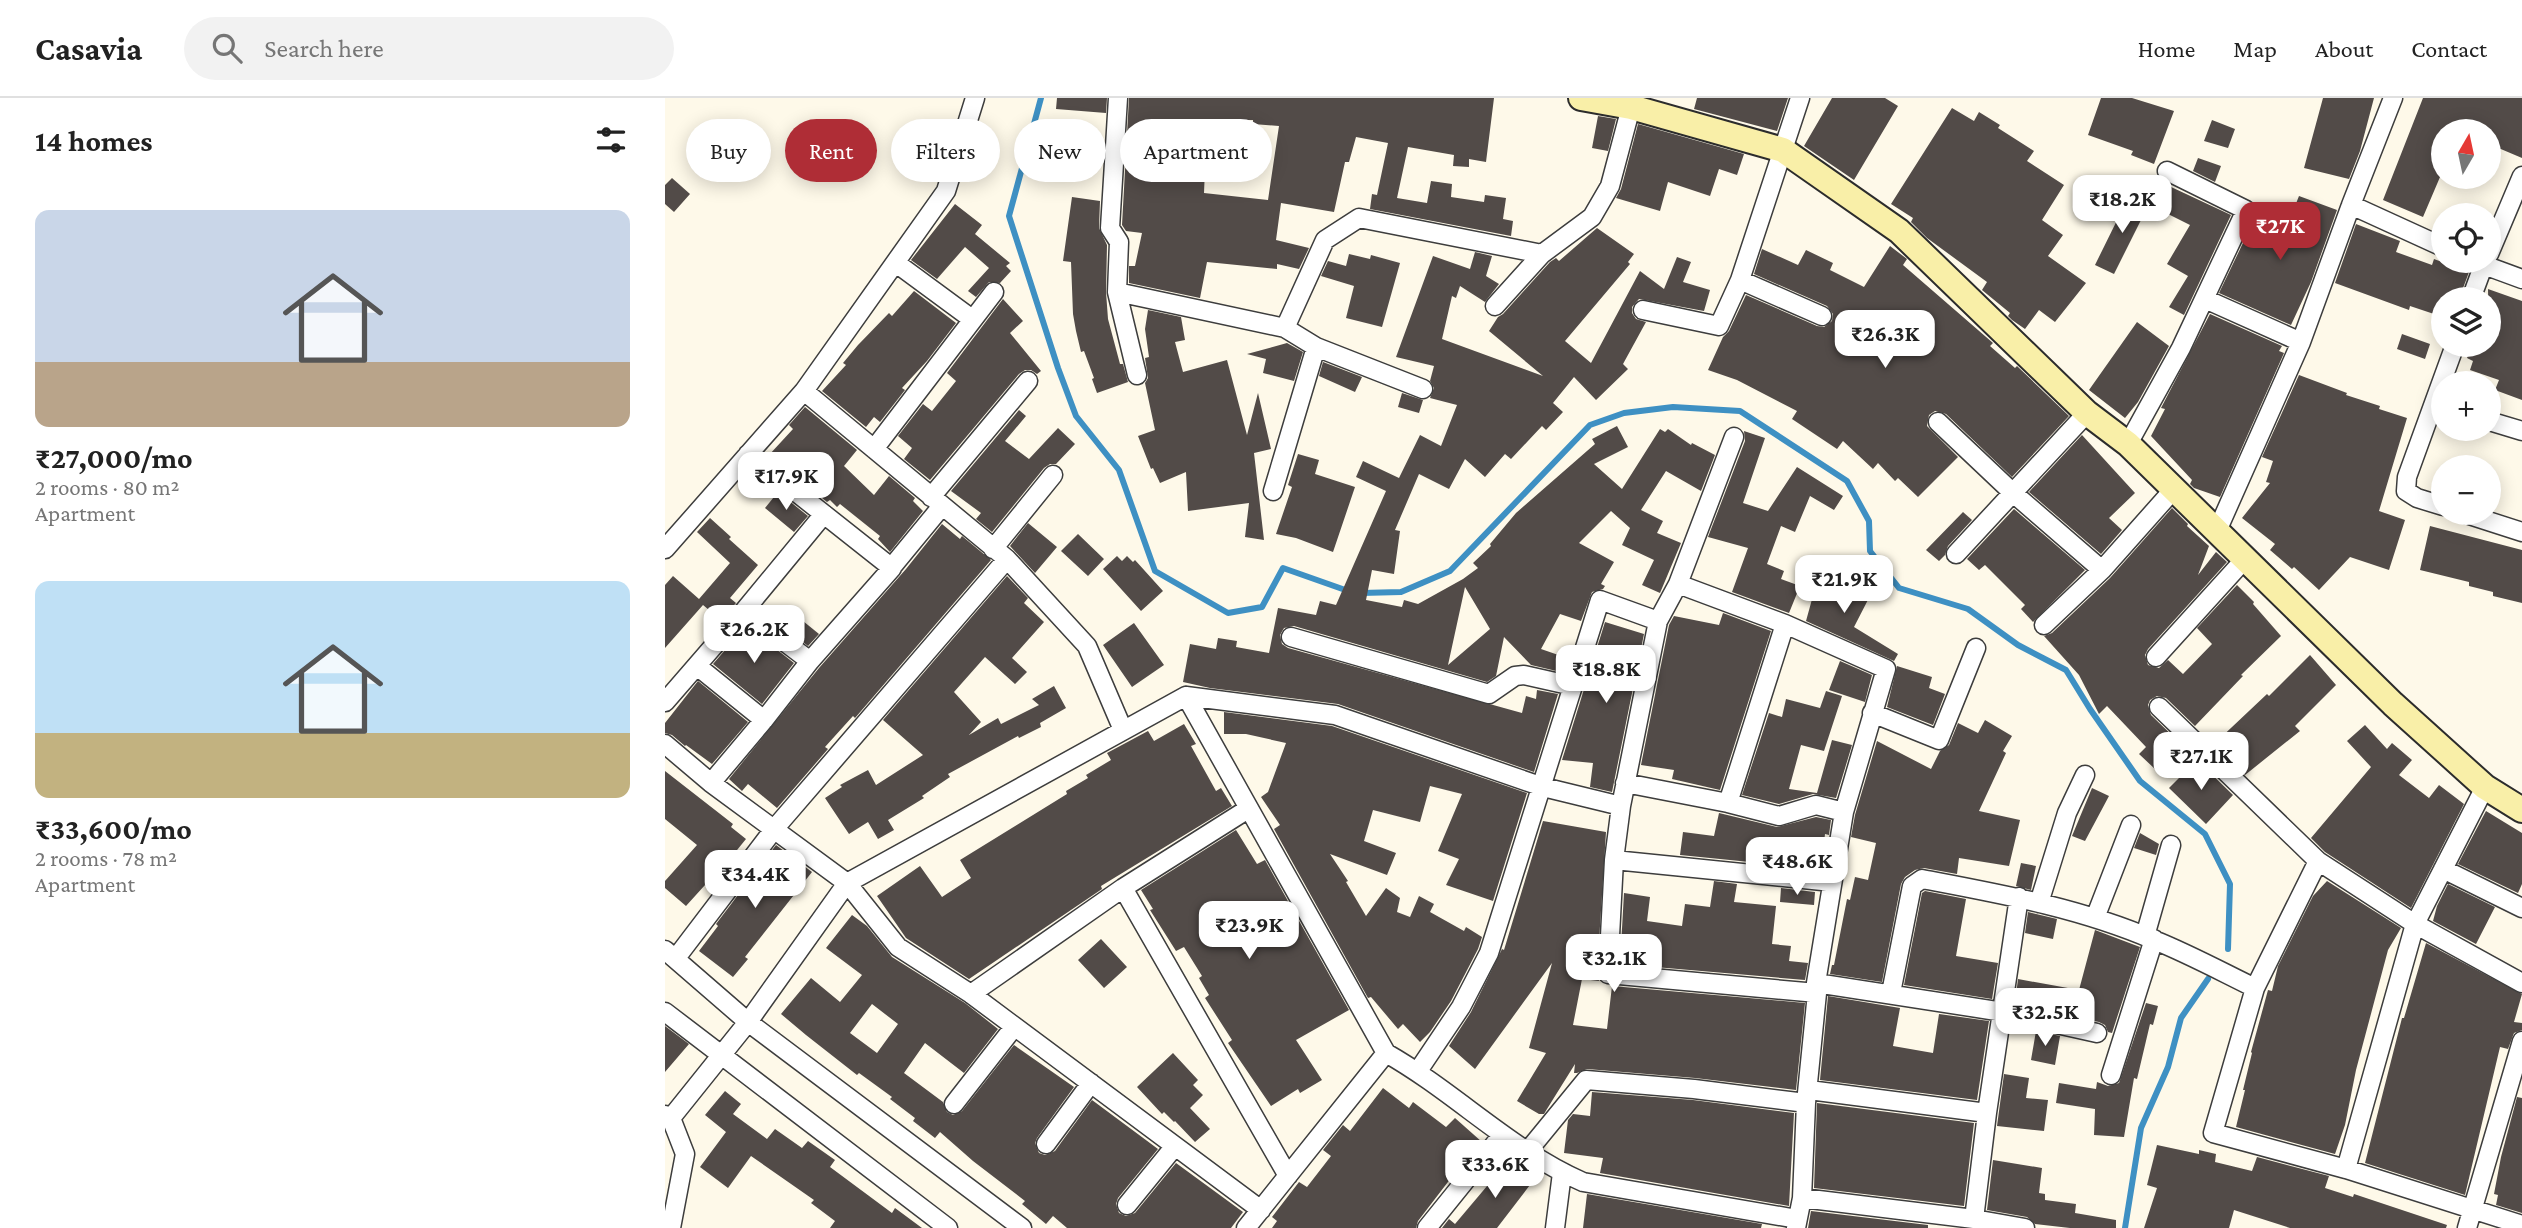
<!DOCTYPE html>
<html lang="en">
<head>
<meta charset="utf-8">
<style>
  body { margin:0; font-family:"Crimson Pro",serif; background:#f2f2f2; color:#222; height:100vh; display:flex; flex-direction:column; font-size:26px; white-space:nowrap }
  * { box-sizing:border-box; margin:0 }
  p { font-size:23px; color:#767676 }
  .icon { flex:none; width:38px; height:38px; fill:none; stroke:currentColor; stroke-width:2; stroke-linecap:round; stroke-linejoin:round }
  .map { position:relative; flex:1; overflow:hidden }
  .sheet { display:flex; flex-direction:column; background:#fff; width:665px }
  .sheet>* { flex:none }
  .hud { position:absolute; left:21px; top:21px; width:665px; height:63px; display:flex; gap:14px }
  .needle { width:46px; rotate:9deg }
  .controls { position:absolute; left:1766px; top:21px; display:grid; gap:14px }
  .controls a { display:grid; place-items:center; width:70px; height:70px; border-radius:50%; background:#fff; box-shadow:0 4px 18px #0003; font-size:35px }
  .price { position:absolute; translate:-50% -60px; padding:0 16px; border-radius:14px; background:#fff; color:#222; font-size:23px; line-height:46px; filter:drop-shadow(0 2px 4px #0008) }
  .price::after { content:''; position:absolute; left:50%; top:42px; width:21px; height:16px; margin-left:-10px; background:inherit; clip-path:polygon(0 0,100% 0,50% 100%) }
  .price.on { background:#af2d36; color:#fff }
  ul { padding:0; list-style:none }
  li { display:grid; align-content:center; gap:14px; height:371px; padding:0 35px }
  li span { display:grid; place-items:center; height:217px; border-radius:14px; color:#555 }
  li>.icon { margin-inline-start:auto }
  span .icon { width:126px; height:126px; fill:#fffc; stroke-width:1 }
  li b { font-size:30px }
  h2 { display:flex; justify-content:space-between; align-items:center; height:84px; padding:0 35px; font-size:30px }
  .pill { padding:0 24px; border-radius:32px; background:#fff; box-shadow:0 4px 18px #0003; font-size:24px; line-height:63px }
  .pill.on { background:#af2d36; color:#fff }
  header { display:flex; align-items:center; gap:42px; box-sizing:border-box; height:98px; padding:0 35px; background:#fff; border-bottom:2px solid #e0e0e0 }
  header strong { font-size:33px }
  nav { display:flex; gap:38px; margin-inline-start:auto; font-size:24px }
  .search { width:490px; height:63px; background:#f2f2f2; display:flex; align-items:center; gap:18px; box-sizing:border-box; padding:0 24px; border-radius:38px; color:#767676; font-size:26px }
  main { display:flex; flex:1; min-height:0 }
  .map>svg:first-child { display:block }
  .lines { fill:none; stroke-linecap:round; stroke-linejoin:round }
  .stream { stroke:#3e90c3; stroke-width:6 }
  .building { fill:#524b48; fill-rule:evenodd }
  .street-casing { stroke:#3d3d3d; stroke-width:21 }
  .secondary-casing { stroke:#2c2c2c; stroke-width:28 }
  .street { stroke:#fff; stroke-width:18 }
  .secondary { stroke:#f9efa8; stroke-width:24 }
</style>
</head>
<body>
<header>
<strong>Casavia</strong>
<div class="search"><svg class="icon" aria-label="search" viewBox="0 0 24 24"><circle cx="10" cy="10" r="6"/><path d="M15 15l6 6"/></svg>Search here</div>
<nav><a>Home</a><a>Map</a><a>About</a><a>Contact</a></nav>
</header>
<main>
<section class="sheet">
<h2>14 homes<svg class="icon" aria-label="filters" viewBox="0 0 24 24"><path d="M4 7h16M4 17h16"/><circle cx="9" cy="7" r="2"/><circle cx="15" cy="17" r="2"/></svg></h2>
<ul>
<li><span style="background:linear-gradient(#c9d6e8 70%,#b9a48a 0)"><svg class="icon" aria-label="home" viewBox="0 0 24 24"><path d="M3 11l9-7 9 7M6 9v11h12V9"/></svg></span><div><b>₹27,000/mo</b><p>2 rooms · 80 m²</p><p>Apartment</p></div></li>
<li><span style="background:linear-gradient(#bfe0f5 70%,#c2b280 0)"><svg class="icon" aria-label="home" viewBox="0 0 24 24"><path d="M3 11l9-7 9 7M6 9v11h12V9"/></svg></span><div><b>₹33,600/mo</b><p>2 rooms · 78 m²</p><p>Apartment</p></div></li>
</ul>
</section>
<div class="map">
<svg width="1857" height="1130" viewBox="0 0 1857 1130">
  <rect width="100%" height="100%" fill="#fef9e9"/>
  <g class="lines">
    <path class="stream" d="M376 0 344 118 393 270 411 318 454 372 490 473 563 515 597 509 618 470 686 494
      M696 495 736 494 785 473 925 327 959 315 1008 309 1075 313 1182 383 1204 423 1205 453 1234 490 1303 511 1353 547 1401 572 1425 611 1475 683 1540 736 1565 786 1563 851
      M1460 1130 1476 1030 1503 969 1516 920 1543 881"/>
  </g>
  <path class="building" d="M392 0H442L441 15 391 11Z
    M464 0H829L821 64 804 61V69L788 68 789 57 743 49 732 100 762 105 766 83 787 86 786 99 819 104 820 97 841 100 838 121 848 123 846 138 705 111 707 96 712 97 723 45 691 39 684 64H680L669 114 616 105 611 142 644 150 634 171 612 166V171L542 164 535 200 464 185V168H470L477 135 461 133 457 127ZM542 22H588V26L614 28 603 102 539 95Z
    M1032 0H1123L1112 33 1029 11Z
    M1167 0H1220L1233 8 1189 82 1139 48Z
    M1436 0H1467L1509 13 1489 66 1466 57 1468 53 1423 37Z
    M1658 0H1709L1695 53 1684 81 1639 70Z
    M1758 0H1857V60L1824 46V33H1778V72L1758 119 1718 102Z
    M1287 10 1309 23 1314 14 1335 27 1333 30 1369 53 1362 63 1399 87 1377 122 1398 137 1383 158 1421 185 1390 224 1374 212 1360 231 1347 222 1343 218 1345 215 1317 192 1322 184 1262 140 1246 124 1248 120 1226 106Z
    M933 18 951 21 943 53 927 50Z
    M1547 22 1570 31 1563 50 1539 43Z
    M973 26 1079 56 1072 77 1054 71 1045 98 1003 84 995 113 951 100 956 91Z
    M1533 60 1556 68 1550 84 1528 73Z
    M7 80 25 96 9 114 0 106V87Z
    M1504 88 1566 117 1519 217 1504 209 1523 178 1502 166 1525 127 1493 111Z
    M1464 98 1483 108 1449 176 1430 167Z
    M1634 98 1672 112 1646 184 1626 227 1554 195 1590 120 1620 133Z
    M407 99 435 103 434 130 442 147 441 194 443 221 455 266H458L463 284 432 295 427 281 429 280 419 253 416 254 411 233 408 216 406 164 398 163Z
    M290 106 317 127 310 136 345 165 341 168 346 173 335 185 324 184 311 199 303 193 324 170 300 149 272 181 246 162Z
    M1691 126 1735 143 1731 154 1767 167 1769 161 1804 174 1794 201H1778V219L1745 208 1744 212 1670 185Z
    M932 130 969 156 963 164 965 166 900 243 926 265 975 173 999 191 1012 159 1026 164 1018 184 1045 192 1039 213 974 201 967 209V215L971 221 981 224 958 266 963 271 931 302 909 279 888 305 898 314 881 332 877 328 846 361 840 356 820 379 800 361 784 391 754 376 730 432 735 433 729 476 707 472 701 502 737 509 739 502 753 506 798 481 813 470 808 465 826 448 825 446 851 415 930 346 927 341 952 328 963 349 929 366 957 391 995 331 1000 334 1003 331 1026 347 1027 345 1050 357 1036 393 1001 373 976 412 998 423 992 435 1016 445 995 495 977 487 989 462 957 447 965 430 946 413 914 445 949 464 936 486 940 488 938 491 927 494 916 523 895 516 876 551 905 561 900 575 866 567 839 539 831 578 822 584 629 528 619 530 615 537 617 546 623 550 857 615 861 598 871 601 872 592 893 596 869 674 673 606 545 590 518 584 525 546 551 551 553 540 572 543 571 549 604 555 613 510 651 517 655 503 671 507 721 393 691 379 698 363 734 380 755 337 776 348 792 307 765 300 769 290 765 283 769 268 731 259 768 158 805 171 810 154 827 158 821 178 834 186 820 204 795 188 791 200 787 198 777 241 878 278 824 233 833 219 838 216 885 164 891 160 894 163ZM800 489 825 531 783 567Z
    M1225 148 1242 161 1238 167 1328 245 1325 248 1350 270 1352 268 1404 318 1347 379 1281 316 1270 313 1264 317 1262 328 1293 359 1253 399 1233 380 1230 383 1213 365 1208 371 1178 343 1172 351 1127 321 1132 313 1072 282 1043 272 1058 239 1064 233 1081 197 1152 228 1159 229 1167 223 1168 216 1162 208 1089 176 1097 151 1133 167 1141 152 1168 165 1165 172 1199 189Z
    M684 156 705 161 706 157 735 165 717 229 681 220 689 188 656 178 663 163 681 168Z
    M1823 191 1857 203V302L1830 292 1834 282 1805 272 1808 263 1802 260 1807 247H1824Z
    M249 193 291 225 262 263 237 290 240 292 215 324 209 319 201 329 157 293 181 267 178 265 193 247 224 215 227 218Z
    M338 201 358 223 345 235 376 273 372 276 366 272H360L354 276 265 382 239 361 247 350 233 338 258 306 267 313 291 283 282 275Z
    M483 212 516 219 520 242 510 244 518 274 562 262 582 337 593 295 606 351 589 355 599 442 580 439 584 405 523 413 521 374 495 385 488 370 486 371 473 338 490 332 480 285 483 280 480 260 484 259 480 231Z
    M1545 216 1617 248 1614 253 1619 255 1555 399 1529 390 1525 386 1527 382 1486 338 1500 311 1496 310Z
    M1472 224 1504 248 1473 304 1460 320 1424 292Z
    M1737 236 1765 246 1760 261 1732 251Z
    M622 245 638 254 629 283 598 275 601 261 582 256Z
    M658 264 697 279 690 294 654 278Z
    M1634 277 1682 295 1681 297 1715 308 1714 311 1742 320 1714 413 1740 422 1724 472 1685 459 1654 492 1629 469 1627 471 1605 452 1610 446 1577 420 1605 385 1601 384 1608 363 1597 359Z
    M737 295 758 302 754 315 733 309Z
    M140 309 192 352 179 368 209 397 224 378 250 400 248 403 258 413 225 454 213 441 215 438 175 406 172 409 165 402 162 404 104 357 128 331 124 327Z
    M354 312 361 318 340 343 364 361 393 330 410 346 391 366H385L379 370 327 434 311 421 316 415 286 393Z
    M1079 333 1100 340 1078 405 1103 413 1132 369 1178 398 1169 412 1145 398 1130 434 1116 428 1102 466 1119 473 1116 481 1135 488 1124 515 1067 494 1083 450 1043 439 1080 343Z
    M1417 337 1470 395 1444 420 1457 432 1436 456 1364 394Z
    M633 356 654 362 650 376 690 389 668 454 631 440 611 436 627 389 623 387Z
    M113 394 143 418 129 434 100 410Z
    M1507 410 1523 426 1522 428 1544 448 1533 477 1551 454 1562 464 1483 551 1480 557 1483 567 1494 570 1503 562 1518 576 1547 546 1532 530 1572 487 1589 504 1588 506 1616 538 1576 577 1578 578 1530 628 1501 600 1492 598 1485 602 1483 607 1486 617 1515 645 1490 671 1474 656 1481 649 1442 608 1434 616 1414 577 1379 538 1387 535 1445 480Z
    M1349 411 1420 472 1368 524 1356 511 1360 507 1320 467 1314 472 1302 461Z
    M1298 414 1307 422 1283 448 1280 457 1274 463 1261 452Z
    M45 420 66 439 64 441 93 467 65 500 71 505 56 522 38 507 0 550V487L8 478 34 501 65 465 32 434Z
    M363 425 392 449 370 475 345 448Z
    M277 426 295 441 297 438 326 462 190 620 188 618 160 649 163 651 112 710 83 686 77 693 64 681 154 570 241 471Z
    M1765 428 1857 452V505L1828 498V494L1804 488V484L1755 472Z
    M413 436 439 461 423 478 396 453Z
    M452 458 457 463 462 458 468 464 470 462 498 493 476 513 438 471Z
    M342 478 363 500 359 505 379 524 347 560 362 574 350 586 320 559 289 594 316 624 304 637 333 620 336 626 374 607 367 601 389 588 401 610 375 625 376 629 354 640 353 638 283 676 285 679 257 698 259 700 223 722 229 732 213 741 203 724 184 736 160 700 177 689 175 687 203 672 211 687 258 657 218 622Z
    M1156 482 1179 493 1184 482 1207 494 1189 529 1233 556 1229 563 1141 523 1149 494H1151Z
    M1058 515 1106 533 1055 692 1007 681 1009 672 976 667 1004 527 1009 518 1054 527Z
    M138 523 154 536 143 548 128 536Z
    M940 524 979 536 947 694 925 689 928 665 897 662Z
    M469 525 499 567 467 589 438 547Z
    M81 528 129 565 97 606 48 566Z
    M1645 557 1671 587 1630 628 1635 633 1580 677 1549 646 1602 596 1604 598Z
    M1175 563 1207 577 1200 604 1164 592Z
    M1232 568 1267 579 1264 590 1280 596 1268 627 1222 609Z
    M33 583 83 624 47 666 21 647 20 648 7 637 0 635V625Z
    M1161 593 1177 598 1159 653 1136 647 1124 691 1152 695 1167 642 1187 647 1171 700 1148 696 1114 706 1077 697 1104 615 1117 619 1121 601 1155 610Z
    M559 614 667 628 862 695 828 803 781 787 794 761 773 753 797 696 765 688 755 724 708 712 699 743 731 755 722 777 665 756 683 783 681 784 701 818 721 790 735 800 732 814 745 819 754 798 769 806 765 814 799 833 801 829 817 839 813 851 786 903 765 934 755 944 738 926 733 931 706 899 703 900 609 731 615 727 596 699 603 694 621 645 581 636H559Z
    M1320 622 1347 638 1338 653 1341 655 1314 713 1355 722 1344 768 1294 760 1292 776 1259 770 1250 772 1240 779 1236 786 1217 884 1165 876 1167 867H1169L1182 801 1185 802 1190 779 1203 782 1211 745 1186 739 1190 717 1212 643 1266 671 1275 653 1284 647 1293 625 1313 635Z
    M519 626 531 646 526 648 551 693 556 690 567 708 436 788 437 791 304 881 241 840 212 798 255 768 277 799 306 780 295 762 402 696 401 693 423 680 421 677 446 662 442 655 483 633 489 643Z
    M1700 627 1722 651 1727 645 1747 662 1734 677 1764 700 1774 687 1799 706 1746 810 1660 754 1646 740 1706 669 1682 643Z
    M1532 662 1568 697 1541 726 1504 690Z
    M0 673 68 726 66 729 81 741 42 789 40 787 21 808 0 790V783L32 747 0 721Z
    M1427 690 1444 698 1420 743 1407 738Z
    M1821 713 1857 735V786L1853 795 1793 766Z
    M1054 715 1112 729 1151 719 1166 722 1164 737 1160 736 1156 771 1015 757 1018 734 1049 738Z
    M878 723 941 734 932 875 934 883 917 881 908 927 942 931 947 888 1140 905 1131 992 1030 980 922 971 912 975H909L910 966 882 1011 879 1016H874L852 1003 881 955 864 950 887 865 810 971 784 948 806 914 837 851 839 852Z
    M571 732 592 766 600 762 684 912 631 942 657 982 635 995 633 991 606 1008 563 945 567 942 540 900 544 897 534 880 537 878 519 849 511 853 485 812 488 811 476 792Z
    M1475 735 1494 746 1491 757 1469 750Z
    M111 747 147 774 80 859 83 861 68 879 34 853 53 828 51 826Z
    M1356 765 1371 768 1366 792 1351 788Z
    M1049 783 1072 786 1069 804 1111 808 1107 846 1126 848 1124 863 1143 865 1140 882 955 866 959 795 985 799 982 823 1017 828 1020 806 1045 809Z
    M1662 783 1736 830 1723 852 1691 972 1680 1027 1670 1056 1571 1029 1580 992H1578L1587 955 1586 954 1603 892 1607 893 1613 868 1648 798Z
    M1783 786 1830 809 1811 846 1768 823 1772 808Z
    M1116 790 1150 794 1149 807 1115 804Z
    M1260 793 1301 801 1291 858 1333 865 1327 901 1239 887 1257 795Z
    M1363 814 1392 821 1388 841 1360 835Z
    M187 817 202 828 227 859 300 905 333 931 299 975 260 945 239 975 278 1004 282 1014 288 1017 297 1013 349 947 409 989 372 1040 370 1045 374 1055 380 1057 390 1053 427 1002 493 1051 453 1100 451 1106 454 1115 461 1118 470 1115 511 1065 578 1114 566 1130H402L388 1118 381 1126 357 1106 360 1103 308 1063 275 1034 270 1040 248 1023 250 1020 225 1001 227 999 194 975 192 977 141 937 116 916 146 880 175 904 197 877 161 850ZM207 906 233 926 212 955 185 935Z
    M1430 832 1475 849 1447 935 1443 934 1440 927 1434 924 1350 905 1353 881 1414 892Z
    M436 841 462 869 439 890 413 862Z
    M1761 845 1857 896 1849 924 1857 925V932L1849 935 1843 951 1835 949 1800 1097 1700 1065 1737 920H1739Z
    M1163 898 1235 910 1228 948 1268 955 1274 916 1324 923 1312 1002 1155 982Z
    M1481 905 1493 908 1488 927 1485 926 1472 981 1469 980 1459 1039 1429 1037 1430 1011 1391 1005 1394 985 1431 991 1432 984 1443 988 1454 985Z
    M0 928 24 946 0 974Z
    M1371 933 1395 938 1390 967 1366 962Z
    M508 955 533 982 528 987 538 997 525 1010 545 1031 530 1044 510 1023 509 1024 499 1014 497 1016 472 989Z
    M1339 976 1364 980 1361 1000 1383 1002 1379 1033 1332 1028Z
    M718 990 744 1010 748 1004 781 1029 790 1020 817 1044 786 1080 753 1123 751 1130H607L612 1123 607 1119 634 1084 642 1089 666 1058 658 1052 678 1027 685 1033Z
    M60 993 76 1006 68 1016 102 1041 110 1031 137 1050 143 1043 170 1062 165 1069 227 1115 230 1110 257 1130H165L170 1123 146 1105 149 1102 86 1058 63 1090 35 1069 61 1034 40 1017Z
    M927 994 1028 1002 1129 1015 1124 1108 935 1075 938 1060 899 1055 903 1022 908 1016 925 1018Z
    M1852 999 1857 1000V1115L1831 1107 1833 1097 1829 1096 1836 1059Z
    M1152 1005 1309 1025 1299 1108 1149 1090Z
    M1492 1047 1534 1056V1052L1551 1056 1550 1064 1587 1073 1592 1059 1664 1078 1660 1090 1688 1099 1689 1096 1782 1127 1781 1130H1625L1569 1112 1564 1130H1479L1492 1090 1482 1087Z
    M844 1062 868 1083 832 1130H777L784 1121 790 1126Z
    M1328 1062 1377 1070 1374 1095 1380 1096V1102L1411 1106 1410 1115 1451 1122V1130H1405L1370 1126 1362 1119 1322 1112Z
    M922 1096 1097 1126 1096 1130H918Z
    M1146 1113 1263 1127V1130H1143Z"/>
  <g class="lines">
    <g class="street-casing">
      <path id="street" d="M453 0 445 130 454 144 452 194 472 277
        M1686 107 1778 149
        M1824 156 1857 78
        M1808 163 1857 181
        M231 165 307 221
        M1075 182 1157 218
        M452 194 620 230 651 249 758 291
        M1540 201 1636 244
        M1806 201 1820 163
        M830 208 877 156 927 119 945 88 966 9
        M978 212 1054 228 1075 182 1135 0
        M620 230 660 142 694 120 877 156
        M139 293 342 461 422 548 458 632
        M1824 323 1857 333
        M1273 324 1347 394 1437 472
        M1069 339 1013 486 993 523 956 708 949 762 943 876 1152 895
        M1463 346 1516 250 1581 112 1502 73
        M209 351 329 194
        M608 393 651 249
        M266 399 363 283
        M1778 408 1752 400 1741 393 1742 379 1790 247
        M1798 415 1857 434
        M1552 433 1636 244 1686 107 1728 0
        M0 451 139 293 281 93 310 0
        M328 451 388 377
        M1291 456 1422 315
        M226 470 277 408
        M1013 486 1120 526 1221 571 1179 714 1151 885 1152 895 1141 1005 1137 1100 1131 1130
        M79 513 145 563
        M1379 527 1437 472 1509 391
        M626 539 824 596 850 578 859 577 908 588
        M1491 559 1579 462
        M32 568 99 622
        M521 598 721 955C790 994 845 1052 918 1084L1132 1121
        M0 604 79 513 159 416
        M1494 609 1653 763 1750 826 1857 885
        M1207 615 1274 642 1311 550
        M0 646 46 685 182 785 233 849 306 896 596 1112
        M46 685 99 622 145 563 227 470 83 356
        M960 685 1063 705 1114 718 1151 707 1179 714
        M1063 705 1120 526
        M949 762 1167 784
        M1653 763 1590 890 1548 1035 1681 1071 1857 1127
        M1778 771 1857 810
        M458 790 623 1078
        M1374 805 1402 715 1420 677
        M1430 820 1466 727
        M1480 838 1506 747
        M0 852 83 924 357 1130
        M11 860 110 730 342 461
        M1151 885 1338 914 1432 935
        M1226 895 1247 788 1257 781C1336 796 1415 810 1489 842 1524 856 1557 874 1590 890
        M306 896 458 790 583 711
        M0 914 283 1130
        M753 973 796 909 824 855 935 502 993 523
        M1446 977 1489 841
        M1144 992 1322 1015
        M289 1006 349 929
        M0 1017 6 1020 20 1056 6 1130
        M6 1020 83 924 182 785 521 598 670 617 878 689 956 708
        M381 1046 426 985
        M862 1054 921 982 1029 991 1141 1005
        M1681 1071 1750 826 1820 689
        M1137 1100 1309 1121 1360 1130
        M462 1107 510 1048
        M1309 1121 1322 1015 1354 799
        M581 1130 721 955
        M762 1130 837 1037
        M890 1130 897 1075
        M1802 1130 1857 943"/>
    </g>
    <g class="secondary-casing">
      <path id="secondary" d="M916 0 966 9 1118 52 1234 133 1422 315 1463 346 1728 606 1820 689 1857 712"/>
    </g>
    <use href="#street" class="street"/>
    <use href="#secondary" class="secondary"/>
  </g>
</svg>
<div class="controls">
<a><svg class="needle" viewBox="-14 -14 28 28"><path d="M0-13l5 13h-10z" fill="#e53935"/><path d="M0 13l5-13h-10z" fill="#767676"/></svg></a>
<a><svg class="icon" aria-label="locate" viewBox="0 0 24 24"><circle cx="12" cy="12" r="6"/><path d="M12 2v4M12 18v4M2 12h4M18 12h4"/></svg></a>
<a><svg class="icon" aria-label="layers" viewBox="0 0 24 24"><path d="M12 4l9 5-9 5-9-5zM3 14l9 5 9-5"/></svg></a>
<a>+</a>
<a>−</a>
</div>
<b class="price" style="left:1457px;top:137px">₹18.2K</b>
<b class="price on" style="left:1615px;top:164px">₹27K</b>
<b class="price" style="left:1220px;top:272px">₹26.3K</b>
<b class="price" style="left:121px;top:414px">₹17.9K</b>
<b class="price" style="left:1179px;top:517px">₹21.9K</b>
<b class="price" style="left:89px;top:567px">₹26.2K</b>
<b class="price" style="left:941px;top:607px">₹18.8K</b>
<b class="price" style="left:1536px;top:694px">₹27.1K</b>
<b class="price" style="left:1132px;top:799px">₹48.6K</b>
<b class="price" style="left:90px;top:812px">₹34.4K</b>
<b class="price" style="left:584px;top:863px">₹23.9K</b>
<b class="price" style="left:949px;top:896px">₹32.1K</b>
<b class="price" style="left:1380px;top:950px">₹32.5K</b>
<b class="price" style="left:830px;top:1102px">₹33.6K</b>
<div class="hud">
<a class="pill">Buy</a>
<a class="pill on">Rent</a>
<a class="pill">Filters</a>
<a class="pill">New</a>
<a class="pill">Apartment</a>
</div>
</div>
</main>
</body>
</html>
